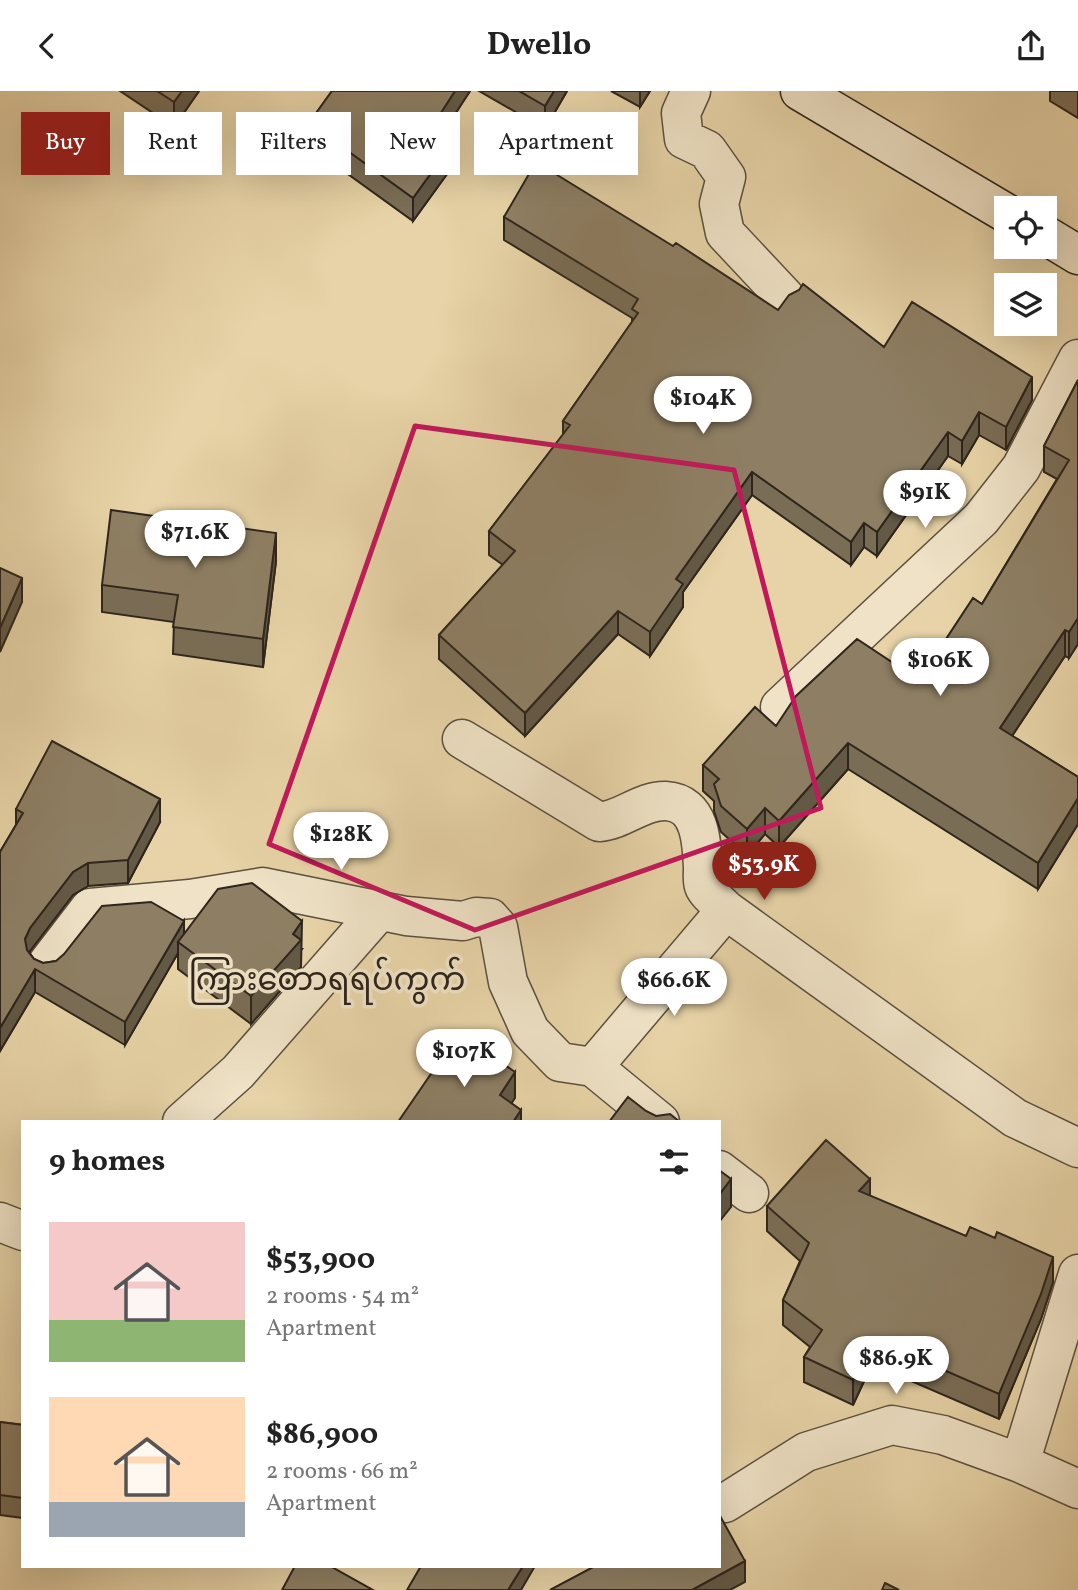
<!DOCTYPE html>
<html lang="en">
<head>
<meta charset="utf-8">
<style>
  body { margin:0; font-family:Vollkorn,"Noto Sans Myanmar",serif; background:#f6f6f6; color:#222; height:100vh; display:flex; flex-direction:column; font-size:26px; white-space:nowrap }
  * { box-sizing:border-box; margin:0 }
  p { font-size:23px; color:#767676 }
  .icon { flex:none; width:38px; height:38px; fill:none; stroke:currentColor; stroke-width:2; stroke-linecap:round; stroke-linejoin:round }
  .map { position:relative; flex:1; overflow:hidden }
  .drawer { position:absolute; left:21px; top:1029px; width:700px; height:448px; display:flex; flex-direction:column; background:#fff; border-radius:0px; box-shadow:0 7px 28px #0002 }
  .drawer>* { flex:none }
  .banner { position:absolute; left:21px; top:21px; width:700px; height:63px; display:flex; gap:14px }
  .tools { position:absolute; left:994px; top:105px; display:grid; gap:14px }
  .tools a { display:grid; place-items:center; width:63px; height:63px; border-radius:0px; background:#fff; box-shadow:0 7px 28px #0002; font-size:35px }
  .price { position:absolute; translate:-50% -60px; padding:0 16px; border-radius:24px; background:#fff; color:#222; font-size:23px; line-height:46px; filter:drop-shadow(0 2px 4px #0008) }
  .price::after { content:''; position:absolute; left:50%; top:42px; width:21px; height:16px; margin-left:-10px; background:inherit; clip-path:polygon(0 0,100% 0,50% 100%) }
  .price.active { background:#8f2418; color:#fff }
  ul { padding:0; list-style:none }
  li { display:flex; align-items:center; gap:21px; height:175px; padding:0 28px }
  li span { display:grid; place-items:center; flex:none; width:196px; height:140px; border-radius:0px; color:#555 }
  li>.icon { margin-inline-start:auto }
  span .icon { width:84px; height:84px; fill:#fffc; stroke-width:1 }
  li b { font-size:30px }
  h2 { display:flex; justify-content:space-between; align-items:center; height:84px; padding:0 28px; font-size:30px }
  .pill { padding:0 24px; border-radius:0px; background:#fff; box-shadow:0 7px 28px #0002; font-size:24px; line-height:63px }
  .pill.active { background:#8f2418; color:#fff }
  header { display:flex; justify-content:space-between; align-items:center; height:91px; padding:0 28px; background:#fff; font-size:32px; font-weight:700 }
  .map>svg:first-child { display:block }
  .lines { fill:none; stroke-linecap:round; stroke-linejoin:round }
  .minor-casing { stroke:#5c503f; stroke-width:41 }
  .secondary-casing { stroke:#2e251c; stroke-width:41 }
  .minor { stroke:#efe2c6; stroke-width:38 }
  .secondary { stroke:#efe2c6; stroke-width:38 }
  .wall { fill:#7a6d56; stroke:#2e251c; stroke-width:2 }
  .shaded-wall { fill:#635946; stroke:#2e251c; stroke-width:2 }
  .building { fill:#8e7f64; stroke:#2e251c; stroke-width:2 }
  .marked { fill:none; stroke:#c2185b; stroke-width:5; stroke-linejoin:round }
  .labels { text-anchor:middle; stroke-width:7; stroke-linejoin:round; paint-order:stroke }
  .quarter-label { font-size:32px; fill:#2e251c; stroke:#efe2c6 }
</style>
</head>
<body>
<header><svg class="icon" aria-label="back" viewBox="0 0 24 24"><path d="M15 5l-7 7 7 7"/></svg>Dwello<svg class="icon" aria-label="share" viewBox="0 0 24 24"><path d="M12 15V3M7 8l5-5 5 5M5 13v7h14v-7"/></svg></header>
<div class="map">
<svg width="1078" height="1499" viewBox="0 0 1078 1499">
  <rect width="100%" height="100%" fill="#e7d3a7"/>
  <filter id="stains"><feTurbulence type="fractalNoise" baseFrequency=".00286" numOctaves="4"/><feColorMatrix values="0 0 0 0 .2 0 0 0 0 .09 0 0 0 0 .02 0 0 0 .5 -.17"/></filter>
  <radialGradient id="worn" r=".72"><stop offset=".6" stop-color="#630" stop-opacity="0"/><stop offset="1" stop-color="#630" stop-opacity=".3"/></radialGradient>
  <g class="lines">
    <g class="minor-casing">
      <path id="minor" d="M691 0 681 22 684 48 707 59 726 86 719 113 725 142 785 206
        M780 616 981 428 1021 377 1078 268
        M462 648 599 731C623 729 642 709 666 710 701 712 702 752 703 778 703 783 702 791 704 795 707 803 720 812 726 819L1015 1027 1078 1057
        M47 873 90 817 190 808 263 796 406 825 463 830 476 826 490 827 498 836 508 891 530 940 560 971 593 976
        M182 1031 238 981 380 819
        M660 1031 593 976 726 819
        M719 1079 749 1102
        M0 1131 23 1140
        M1020 1372 1078 1183
        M725 1412 806 1361 892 1334 943 1344 1020 1372 1078 1398"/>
    </g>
    <g class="secondary-casing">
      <path id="secondary" d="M800 0 1006 122
        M1045 144 1078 164"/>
    </g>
    <use href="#minor" class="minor"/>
    <use href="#secondary" class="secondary"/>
  </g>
  <path class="wall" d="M120 0H199L174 36Z
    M332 0H470L436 52 447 83 413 130 309 55V32Z
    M479 0H567L545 38Z
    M611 0H650L640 16Z
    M1050 0H1078V27L1050 10Z
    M504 126 778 219 1032 309 1006 359 979 344 962 373 948 365 877 465 864 456 851 474 752 404 683 501V516L650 565 618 543 525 645 439 568V544L503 474 489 464V440L563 344V330L632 231V227L504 149Z
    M1078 289V553L1069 567 1065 565 1012 645 1078 686V733L1038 798 848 678 779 756 765 743 747 764 721 741 714 720V710L703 700V674L776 635 919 589 982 513 1057 388 1044 381V355Z
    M276 470 263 576 173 563 174 531 102 521V494Z
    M16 718 160 731 128 792 88 795 73 804 30 860 29 861 34 868 43 872 56 870 184 844 302 858 301 859V876L251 933 178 878V862L125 954 35 901 0 960V761L16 734Z
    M870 1105 1053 1191 1041 1228 999 1328 872 1273 853 1314 804 1291V1266L810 1256 783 1234V1209L800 1170 767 1140V1115Z
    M0 1331 23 1334V1427L0 1424Z"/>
  <path class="shaded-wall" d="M182 0H199L174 36V11Z
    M455 0H470L426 68V45Z
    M554 0H567L545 38V15Z
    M640 0H650L640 16Z
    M447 60V83L413 130V107Z
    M1032 286V309L1006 359V336Z
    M979 321V344L962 373V350Z
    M948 341V365L877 465V441Z
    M752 381V404L683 501V516L650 565V541L676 488Z
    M864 432V456L851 474V451Z
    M276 442V470L263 576V548Z
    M22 487V511L0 561V537Z
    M618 520V543L525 645V622Z
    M1078 527V553L1069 567V541Z
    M1065 539V565L1000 663V637Z
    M848 652V678L779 756V730Z
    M1078 707V733L1038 798V772Z
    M160 708V731L128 792V769Z
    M765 717V743L747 764V738Z
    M88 772V795L73 804 30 860 25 871V848L30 837 73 781Z
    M184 830V852L178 851V862L125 954V931Z
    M302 830 301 876 251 933V905Z
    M35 878V901L0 960V937Z
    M515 981V1007L500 1030V1004Z
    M521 1019V1031H513Z
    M731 1088V1116L719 1131V1104Z
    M870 1088V1113L859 1100Z
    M1053 1166V1191L1041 1228 999 1328V1303Z
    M872 1248V1273L853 1314V1289Z
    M745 1470V1491L730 1499H692Z
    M523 1475H535L521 1499H508Z"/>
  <path class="building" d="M157 0H182L174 11Z
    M332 0H455L426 45 447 60 413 107 309 32Z
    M519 0H554L545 15Z
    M536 71 673 155 676 152 778 219 789 204 799 199 803 193 884 256 912 211 1032 286 1006 336 979 321 962 350 948 341 877 441 864 432 851 451 752 381 676 488 683 493 650 541 618 520 525 622 439 544 515 460 489 440 570 334 563 330 638 222 632 218 638 208 504 126Z
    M1078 289V527L1069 541 1065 539 1000 637 1078 686V707L1038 772 848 652 779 730 765 717 747 738 721 715 714 693 719 688 703 674 755 616 776 635 796 605 857 548 919 589 973 507 982 513 1069 369 1044 355Z
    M111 419 276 442 263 548 173 536 178 504 102 494Z
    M0 477 22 487 0 537Z
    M52 650 160 708 128 769 88 772 73 781 30 837 25 848 27 859 34 868 43 872 56 870 64 863 102 815 151 811 184 830 125 931 35 878 0 937V761L23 722 16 718Z
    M252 792 302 830 293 843 301 849 251 905 178 851 218 798Z
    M459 942 515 981 500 1004 521 1019 513 1031H398Z
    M628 1006 646 1020 656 1025 670 1023 680 1031H609Z
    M826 1049 870 1088 859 1100 966 1145 970 1136 995 1147 997 1141 1053 1166 1041 1203 999 1303 872 1248 853 1289 804 1266 822 1239 783 1209 809 1152 767 1115Z
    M719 1079 731 1088 719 1104Z
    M0 1331 23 1334V1407L0 1404Z
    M719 1423 745 1470 692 1499H550L595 1475H719Z
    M295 1475H330L373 1499H282Z
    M421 1475H523L508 1499H407Z
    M885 1492 899 1499H882Z"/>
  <path class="marked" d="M415 335 734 379 821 717 475 839 269 753Z"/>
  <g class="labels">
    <g class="quarter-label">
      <text x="327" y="899">ကြားတောရရပ်ကွက်</text>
    </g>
  </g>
  <rect width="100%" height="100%" filter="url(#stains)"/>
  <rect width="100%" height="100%" fill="url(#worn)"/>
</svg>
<div class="tools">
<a><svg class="icon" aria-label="locate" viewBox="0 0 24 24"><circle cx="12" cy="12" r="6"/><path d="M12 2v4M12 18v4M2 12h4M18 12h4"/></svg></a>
<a><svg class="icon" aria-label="layers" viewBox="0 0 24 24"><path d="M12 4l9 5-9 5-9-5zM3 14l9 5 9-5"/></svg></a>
</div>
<b class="price" style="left:703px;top:345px">$104K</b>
<b class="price" style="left:925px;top:439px">$91K</b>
<b class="price" style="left:195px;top:479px">$71.6K</b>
<b class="price" style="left:940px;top:607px">$106K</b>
<b class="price" style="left:341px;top:781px">$128K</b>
<b class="price active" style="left:764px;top:811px">$53.9K</b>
<b class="price" style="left:674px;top:927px">$66.6K</b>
<b class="price" style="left:464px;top:998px">$107K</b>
<b class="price" style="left:896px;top:1305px">$86.9K</b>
<div class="banner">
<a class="pill active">Buy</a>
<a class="pill">Rent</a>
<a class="pill">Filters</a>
<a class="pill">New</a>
<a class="pill">Apartment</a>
</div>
<section class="drawer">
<h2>9 homes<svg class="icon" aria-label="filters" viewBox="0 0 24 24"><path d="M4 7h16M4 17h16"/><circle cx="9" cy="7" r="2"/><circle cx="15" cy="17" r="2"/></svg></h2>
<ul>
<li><span style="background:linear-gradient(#f6c9c9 70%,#8fb573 0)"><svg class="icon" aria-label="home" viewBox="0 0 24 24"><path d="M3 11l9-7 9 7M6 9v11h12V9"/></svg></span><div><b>$53,900</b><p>2 rooms · 54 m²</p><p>Apartment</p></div></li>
<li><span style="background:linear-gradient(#ffd9b3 75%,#9aa5b1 0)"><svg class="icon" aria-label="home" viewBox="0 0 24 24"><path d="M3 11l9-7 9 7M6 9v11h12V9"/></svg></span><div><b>$86,900</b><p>2 rooms · 66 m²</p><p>Apartment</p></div></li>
</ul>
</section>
</div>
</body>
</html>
